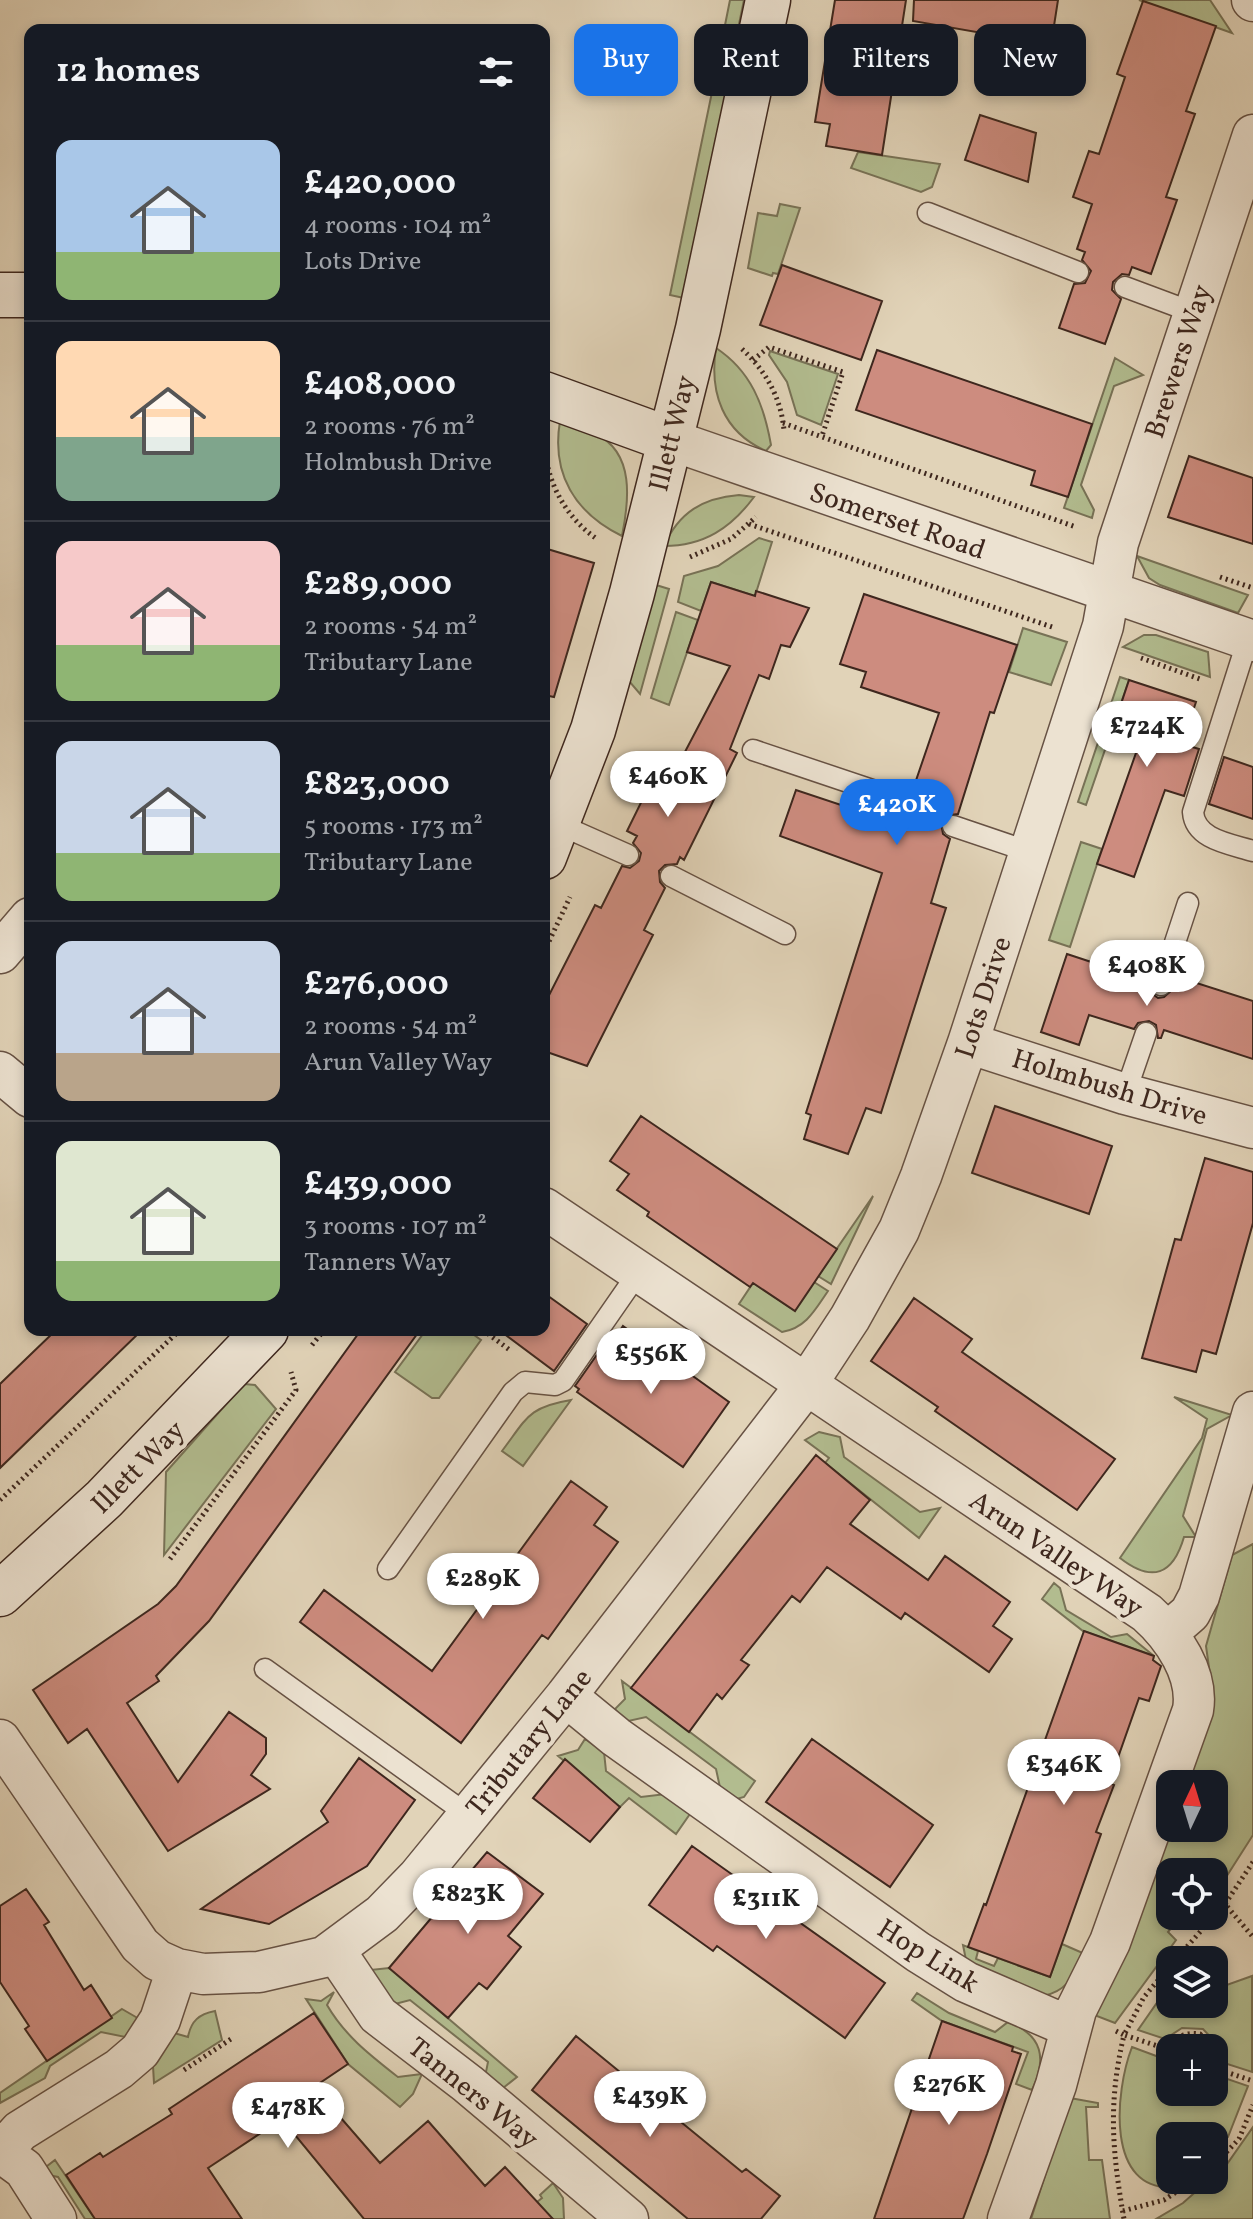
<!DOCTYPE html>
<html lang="en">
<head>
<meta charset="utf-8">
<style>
  body { margin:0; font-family:Vollkorn,serif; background:#242831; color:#f1f3f6; height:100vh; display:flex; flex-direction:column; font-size:30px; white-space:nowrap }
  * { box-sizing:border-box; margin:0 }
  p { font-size:26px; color:#9ea1a6 }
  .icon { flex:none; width:44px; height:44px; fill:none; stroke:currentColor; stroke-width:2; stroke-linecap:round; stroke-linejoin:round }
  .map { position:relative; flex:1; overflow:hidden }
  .side { position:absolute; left:24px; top:24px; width:526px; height:1312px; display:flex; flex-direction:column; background:#171b24; border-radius:16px; box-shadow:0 4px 12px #0003 }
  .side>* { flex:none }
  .guide { position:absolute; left:574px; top:24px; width:558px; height:72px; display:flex; gap:16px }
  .needle { width:52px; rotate:4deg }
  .tools { position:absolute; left:1156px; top:1770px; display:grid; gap:16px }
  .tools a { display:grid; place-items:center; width:72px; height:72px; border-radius:16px; background:#171b24; box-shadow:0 4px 12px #0003; font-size:40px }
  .price { position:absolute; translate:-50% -68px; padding:0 18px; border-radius:28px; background:#fff; color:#222; font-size:26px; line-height:52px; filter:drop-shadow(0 2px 4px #0008) }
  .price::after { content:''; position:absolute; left:50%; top:48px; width:24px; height:18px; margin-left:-12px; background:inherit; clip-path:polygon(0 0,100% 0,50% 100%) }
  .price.selected { background:#1a73e8; color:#fff }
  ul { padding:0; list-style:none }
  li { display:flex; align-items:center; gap:24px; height:200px; padding:0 32px }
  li+li { border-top:2px solid #363941 }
  li span { display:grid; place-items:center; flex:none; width:224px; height:160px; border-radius:16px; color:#555 }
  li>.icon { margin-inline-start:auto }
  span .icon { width:96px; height:96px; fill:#fffc; stroke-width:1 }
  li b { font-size:34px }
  h2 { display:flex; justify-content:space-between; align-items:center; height:96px; padding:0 32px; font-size:34px }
  .chip { padding:0 28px; border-radius:16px; background:#171b24; box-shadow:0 4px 12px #0003; font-size:28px; line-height:72px }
  .chip.selected { background:#1a73e8; color:#fff }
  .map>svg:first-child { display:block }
  .green { fill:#b2bc8f; stroke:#787256; stroke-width:2 }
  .building { fill:#cd8c7f; stroke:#3e271e; stroke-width:2 }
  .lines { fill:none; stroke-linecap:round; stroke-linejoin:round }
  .lane-casing { stroke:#675244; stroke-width:23 }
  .street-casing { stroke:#675244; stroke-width:43 }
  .secondary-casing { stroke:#3e271e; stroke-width:47 }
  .path { stroke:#3e271e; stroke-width:5; stroke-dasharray:2 4; stroke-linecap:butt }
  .lane { stroke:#ece2d1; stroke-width:20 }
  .street { stroke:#ece2d1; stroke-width:40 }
  .secondary { stroke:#ece2d1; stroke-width:44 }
  .labels { text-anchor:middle; stroke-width:8; stroke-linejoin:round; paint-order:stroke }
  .street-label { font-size:28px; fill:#3e271e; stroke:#ece2d1 }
</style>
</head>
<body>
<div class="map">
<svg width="1253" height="2219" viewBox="0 0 1253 2219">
  <rect width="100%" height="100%" fill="#e1d3b8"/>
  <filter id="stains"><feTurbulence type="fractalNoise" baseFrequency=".0025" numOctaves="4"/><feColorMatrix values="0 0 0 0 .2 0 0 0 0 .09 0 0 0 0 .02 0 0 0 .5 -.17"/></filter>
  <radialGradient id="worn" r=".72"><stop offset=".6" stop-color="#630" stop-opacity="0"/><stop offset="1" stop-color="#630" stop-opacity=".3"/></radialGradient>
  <path class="green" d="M730 0H744L733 53 720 50Z
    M1139 0H1210L1232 33Z
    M717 68 731 71 684 298 670 295Z
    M858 152 940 164 932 187 921 192 851 168Z
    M780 204 800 208 778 274 773 273 772 276 748 268 758 213 777 216Z
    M716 348C751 371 764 405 771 445L766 451C723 432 709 393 716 348Z
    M770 351 838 374 821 425 797 415 787 382 769 355Z
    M1115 358 1143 375 1114 386 1081 485 1094 510 1092 518 1064 508Z
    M560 421C572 425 585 429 596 434 635 453 629 501 622 536 575 513 551 474 560 421Z
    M739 495 754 497C731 528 704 546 664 546 679 512 703 498 739 495Z
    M759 538 772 542 755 596 711 582 701 611 678 602 684 576 718 566Z
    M1137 556 1248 595 1238 613 1160 585 1149 578Z
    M656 585 669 589 640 694 629 681Z
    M676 612 698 620 669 705 651 698Z
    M1023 628 1067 642 1051 685 1009 672Z
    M1144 635H1156L1208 652 1210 677 1123 647Z
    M1120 677 1129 680 1086 805 1078 802Z
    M1081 842 1102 849 1070 947 1049 940Z
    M873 1196 831 1284 818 1276Z
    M814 1282 828 1291C815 1310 806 1328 782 1332L739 1304 753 1283 794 1310Z
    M426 1330H467L481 1340 439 1398H432L395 1372Z
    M244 1384 255 1385 276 1409 164 1555 166 1472Z
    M1174 1397 1232 1415 1207 1429 1183 1516 1196 1537H1184C1173 1575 1152 1583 1120 1558L1202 1438 1207 1419Z
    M571 1400 523 1466 502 1451C527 1418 528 1407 571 1400Z
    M819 1432 840 1437 844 1457 920 1512 940 1508 919 1538 825 1463 829 1458 805 1440Z
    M1253 1544V1835L1214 1896V1872H1170V1916H1181L1168 1932 1176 1940 1115 2023 1089 2013 1172 1828H1214V1784H1187L1212 1689 1206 1646 1232 1555Z
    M1054 1583 1060 1588 1066 1610 1111 1637 1127 1634 1154 1656 1083 1631 1042 1599Z
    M622 1681 755 1781 744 1797 733 1800 721 1792 716 1769 646 1717 624 1722 615 1709 625 1699Z
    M585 1739 604 1752 606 1771 641 1797 666 1794 692 1811 676 1834 629 1798 620 1807 558 1756 578 1750Z
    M1062 1944 1085 1954C1074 1975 1068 1991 1043 1996L967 1965 963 1945 978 1951 976 1959 994 1966 998 1958 1050 1977Z
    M389 1968 517 2077 498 2092 484 2082 488 2062 410 2000 391 2005 370 1970Z
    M1214 1976 1216 1983 1224 1986 1252 1976V2072L1221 2062 1217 2044 1203 2029 1182 2028 1165 2039 1138 2030 1170 1984V2004H1214Z
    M334 1992 327 2005C345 2036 370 2055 398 2077L422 2074 413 2094 400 2107 348 2064 306 1999 321 2001Z
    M917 1993 949 2013 995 2032 1008 2022C1043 2035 1047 2059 1032 2090L1016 2084 1028 2052 942 2021 912 2000Z
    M122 2009 141 2020 130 2038 101 2032 50 2066 45 2078 0 2103V2093Z
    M215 2011 222 2040 154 2083 153 2066 174 2033 188 2037C191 2021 199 2014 215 2011Z
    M1132 2047 1159 2057C1160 2071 1170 2078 1170 2092H1214L1216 2075 1248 2086 1228 2137 1214 2150V2136H1170V2180H1184L1175 2187C1105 2193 1115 2091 1132 2047Z
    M1070 2098 1098 2103V2107H1086L1089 2160H1102L1110 2219H1031Z
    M1253 2127V2219H1156L1183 2203 1209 2180H1214V2176L1227 2164Z
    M55 2160 95 2219H85L58 2177 38 2173Z
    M553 2183 563 2198 564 2219H546L537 2202 542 2198 540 2195Z"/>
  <path class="building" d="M835 0H906L882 155 826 146 830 124 815 122Z
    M914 0H1058L1051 45 913 21Z
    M1143 1 1216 26 1186 111 1195 114 1166 197 1177 200 1151 274 1132 267 1129 275 1122 274 1113 282 1112 290 1121 299 1105 344 1059 328 1074 284 1085 283 1091 271 1082 260 1085 252 1077 249 1092 204 1073 197 1089 151 1099 154 1125 77 1117 74Z
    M980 115 1036 133 1028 182 965 160Z
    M782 265 882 301 861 360 760 325Z
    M877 350 1092 424 1068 497 1031 485 1035 471 856 410Z
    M1189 456 1253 478V544L1168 517Z
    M544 548 594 563 554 697 544 695Z
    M711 582 755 596 756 591 809 608 790 647 781 645 769 679 759 675 730 749 737 753 684 860 680 857 677 864 665 865 659 871 660 882 665 888 644 930 653 935 587 1066 544 1051V1005L595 905 601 908 622 866 630 868 639 861 641 853 633 843 637 836 627 831 661 762 676 769 730 666 687 652Z
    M864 594 1017 645 994 713 990 712 958 814 945 816 941 823 943 834 950 839 931 903 946 908 881 1113 866 1108 848 1154 804 1139 811 1115 806 1113 882 873 780 836 796 790 901 825 917 818 918 806 910 798 939 713 861 687 866 672 840 664Z
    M1129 680 1196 702 1182 744 1199 749 1184 796 1165 790 1134 877 1097 864 1137 750 1109 740Z
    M1224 757 1253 767V819L1209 804Z
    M1067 954 1149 981 1151 993 1158 998 1164 997 1173 989 1177 990 1181 978 1253 1001V1059L1164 1030 1161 1038H1158L1156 1025 1149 1021 1138 1023 1134 1029 1089 1015 1079 1045 1041 1032Z
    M995 1106 1112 1146 1089 1214 972 1173Z
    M641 1116 837 1249 795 1311 753 1283 750 1287 718 1265 647 1216 649 1212 617 1190 629 1174 610 1161Z
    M1205 1158 1253 1172V1223L1216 1354 1202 1350 1196 1372 1142 1358 1175 1239 1181 1240Z
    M544 1293 587 1324 554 1371 499 1330H544Z
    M914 1298 972 1339 962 1352 1115 1459 1077 1510 935 1411 938 1407 871 1361Z
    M623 1326 729 1402 683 1467 577 1392 579 1389 575 1386 608 1339 612 1342Z
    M56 1330H142L0 1468V1384Z
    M361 1330H420L209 1621 156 1676 159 1681 127 1703 178 1782 229 1712 266 1738V1754L251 1775 270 1789 168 1851 87 1729 68 1743 33 1690 158 1604 176 1586Z
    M816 1455 870 1500 850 1524 928 1580 945 1556 1010 1602 993 1626 1012 1639 989 1672 905 1613 901 1619 827 1567 800 1602 792 1596 741 1660 749 1665 722 1699 717 1694 689 1732 631 1688Z
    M571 1481 607 1507 594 1525 618 1542 548 1639 542 1635 461 1743 300 1622 324 1590 432 1671Z
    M1084 1631 1154 1656 1153 1660 1161 1666 1149 1701 1139 1698 1109 1783 1114 1785 1096 1832 1101 1834 1050 1977 968 1947 984 1904 986 1905Z
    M812 1739 933 1825 890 1887 766 1802Z
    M359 1758 415 1800 367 1866 269 1924 201 1909 328 1822 321 1811Z
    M565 1759 620 1807 590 1842 533 1798Z
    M692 1846 885 1983 845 2038 717 1946 713 1951 649 1905Z
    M487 1852 543 1894 508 1936 521 1947 487 1989 479 1983 448 2018 389 1968Z
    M26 1889 49 1922 44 1925 84 1990 91 1985 112 2018 47 2061 25 2029 29 2026 0 1982V1906Z
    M314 2013 348 2064 314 2087 380 2163 428 2121 485 2186 505 2167 553 2219H364L282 2119 208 2168 242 2219H95L66 2175 100 2153 103 2157 172 2114 169 2109Z
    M942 2021 1013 2047 1012 2051 1021 2054 987 2154 963 2219H874Z
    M576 2036 742 2172 746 2169 780 2196 761 2219H688L532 2090Z"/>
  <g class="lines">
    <g class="lane-casing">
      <path id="lane" d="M928 213 1078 272
        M1125 287 1192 312
        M1248 639 1193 812C1195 840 1231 844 1253 851
        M753 750 878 792 906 811
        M558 824 628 855
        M953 826 1030 852
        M671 876 785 934
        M1161 985 1188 903
        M1125 1094 1146 1033
        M388 1569 513 1392 525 1382 555 1385 563 1381 638 1273
        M265 1669 468 1815"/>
    </g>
    <g class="street-casing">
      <path id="street" d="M1252 0 1253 1
        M668 439 1253 641
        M0 953 30 918
        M968 1043 1125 1094 1253 1128
        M0 1072 30 1097
        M544 1208 1147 1613C1173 1636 1199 1674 1193 1710L1110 1942 1076 2010 1056 2085 1008 2219
        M1167 1633 1190 1613 1199 1596 1253 1412
        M566 1696 616 1737 918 1952 966 1982 1070 2027
        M0 1740 140 1945 157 1960 177 1969 203 1974 259 1972 324 1957 382 1914 418 1877 566 1696 806 1385 850 1318 899 1230 921 1176 968 1043 1103 626 1118 543 1253 135
        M335 1951 378 2015 468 2084 628 2219
        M0 2153 20 2131 119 2069 140 2051 160 2020 177 1969
        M2 2153 24 2169 56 2219"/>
    </g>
    <g class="secondary-casing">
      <path id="secondary" d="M0 295H30
        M544 394 668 439
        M544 857 593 730 632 593 698 329 768 0
        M0 1594 104 1499 266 1330"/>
    </g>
    <path class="path" d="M742 349C766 371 781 398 784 430
      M753 360 769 347 843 372 822 436
      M783 423 1076 527
      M544 444C547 482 565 517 597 539
      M749 524 1055 628
      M690 557 731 539 756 517
      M1220 577 1253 588
      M1141 658 1200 679
      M544 952 570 897
      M483 1330 511 1351
      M312 1345 324 1330
      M0 1500 180 1330
      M170 1559 296 1390 291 1372
      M1253 1862 1225 1904 1253 1937
      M1175 1960 1225 1904
      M1116 2031 1124 2035C1108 2102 1112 2151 1124 2219
      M1167 2049 1124 2035 1144 1997 1170 1966
      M1214 2051V2064
      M1214 2068 1253 2081
      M184 2070 234 2037
      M1170 2070C1158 2048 1177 2030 1200 2034L1213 2048
      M1214 2165 1239 2139 1253 2105
      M1123 2211 1164 2200 1195 2180"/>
    <use href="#lane" class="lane"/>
    <use href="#street" class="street"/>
    <use href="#secondary" class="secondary"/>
  </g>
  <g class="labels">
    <g class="street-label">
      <text transform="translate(1177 361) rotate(-72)" y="10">Brewers Way</text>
      <text transform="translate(671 433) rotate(-76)" y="10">Illett Way</text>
      <text transform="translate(898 520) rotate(19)" y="10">Somerset Road</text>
      <text transform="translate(982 997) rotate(-72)" y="10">Lots Drive</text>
      <text transform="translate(1110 1086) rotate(17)" y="10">Holmbush Drive</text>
      <text transform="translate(137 1466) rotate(-45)" y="10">Illett Way</text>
      <text transform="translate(1057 1553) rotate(34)" y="10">Arun Valley Way</text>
      <text transform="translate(528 1742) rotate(-51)" y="10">Tributary Lane</text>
      <text transform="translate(929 1955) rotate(32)" y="10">Hop Link</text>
      <text transform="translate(474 2092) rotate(39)" y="10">Tanners Way</text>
    </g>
  </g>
  <rect width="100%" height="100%" filter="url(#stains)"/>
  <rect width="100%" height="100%" fill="url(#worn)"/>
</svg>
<div class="tools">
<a><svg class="needle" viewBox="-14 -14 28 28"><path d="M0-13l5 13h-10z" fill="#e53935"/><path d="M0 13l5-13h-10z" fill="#9ea1a6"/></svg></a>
<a><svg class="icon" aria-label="locate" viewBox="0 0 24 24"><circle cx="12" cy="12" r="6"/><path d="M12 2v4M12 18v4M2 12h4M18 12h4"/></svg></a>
<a><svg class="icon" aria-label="layers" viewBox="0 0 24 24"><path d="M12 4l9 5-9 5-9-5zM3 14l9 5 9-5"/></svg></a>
<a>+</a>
<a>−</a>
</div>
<b class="price" style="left:1147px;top:769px">£724K</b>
<b class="price" style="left:668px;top:819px">£460K</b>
<b class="price selected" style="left:897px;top:847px">£420K</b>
<b class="price" style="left:1147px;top:1008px">£408K</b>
<b class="price" style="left:651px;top:1396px">£556K</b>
<b class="price" style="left:483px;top:1621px">£289K</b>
<b class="price" style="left:1064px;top:1807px">£346K</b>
<b class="price" style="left:468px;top:1936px">£823K</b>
<b class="price" style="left:766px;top:1941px">£311K</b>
<b class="price" style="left:949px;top:2127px">£276K</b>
<b class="price" style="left:650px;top:2139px">£439K</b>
<b class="price" style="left:288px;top:2150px">£478K</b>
<div class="guide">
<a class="chip selected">Buy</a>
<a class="chip">Rent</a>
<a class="chip">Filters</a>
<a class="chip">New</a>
</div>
<section class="side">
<h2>12 homes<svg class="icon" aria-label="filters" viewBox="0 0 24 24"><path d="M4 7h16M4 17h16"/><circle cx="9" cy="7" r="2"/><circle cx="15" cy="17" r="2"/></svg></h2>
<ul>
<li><span style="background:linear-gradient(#a9c7e8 70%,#8fb573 0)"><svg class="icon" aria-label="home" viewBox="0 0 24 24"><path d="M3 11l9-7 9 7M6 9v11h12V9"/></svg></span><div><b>£420,000</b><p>4 rooms · 104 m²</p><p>Lots Drive</p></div></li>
<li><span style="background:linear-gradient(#ffd9b3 60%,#7fa58c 0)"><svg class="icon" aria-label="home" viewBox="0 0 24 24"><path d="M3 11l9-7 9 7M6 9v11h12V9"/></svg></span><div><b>£408,000</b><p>2 rooms · 76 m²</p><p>Holmbush Drive</p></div></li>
<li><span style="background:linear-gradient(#f6c9c9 65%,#8fb573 0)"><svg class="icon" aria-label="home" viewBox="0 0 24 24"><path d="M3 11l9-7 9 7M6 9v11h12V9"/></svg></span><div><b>£289,000</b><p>2 rooms · 54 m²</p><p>Tributary Lane</p></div></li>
<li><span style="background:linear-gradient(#c9d6e8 70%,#8fb573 0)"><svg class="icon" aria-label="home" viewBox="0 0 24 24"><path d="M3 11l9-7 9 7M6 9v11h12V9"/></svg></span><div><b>£823,000</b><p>5 rooms · 173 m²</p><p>Tributary Lane</p></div></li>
<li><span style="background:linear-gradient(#c9d6e8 70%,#b9a48a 0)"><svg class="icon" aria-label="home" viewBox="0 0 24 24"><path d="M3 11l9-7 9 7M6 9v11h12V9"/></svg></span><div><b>£276,000</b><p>2 rooms · 54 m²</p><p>Arun Valley Way</p></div></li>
<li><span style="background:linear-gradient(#dfe7d0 75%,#8fb573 0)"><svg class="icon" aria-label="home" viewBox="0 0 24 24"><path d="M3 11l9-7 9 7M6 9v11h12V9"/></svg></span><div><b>£439,000</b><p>3 rooms · 107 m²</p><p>Tanners Way</p></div></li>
</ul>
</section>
</div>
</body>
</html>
